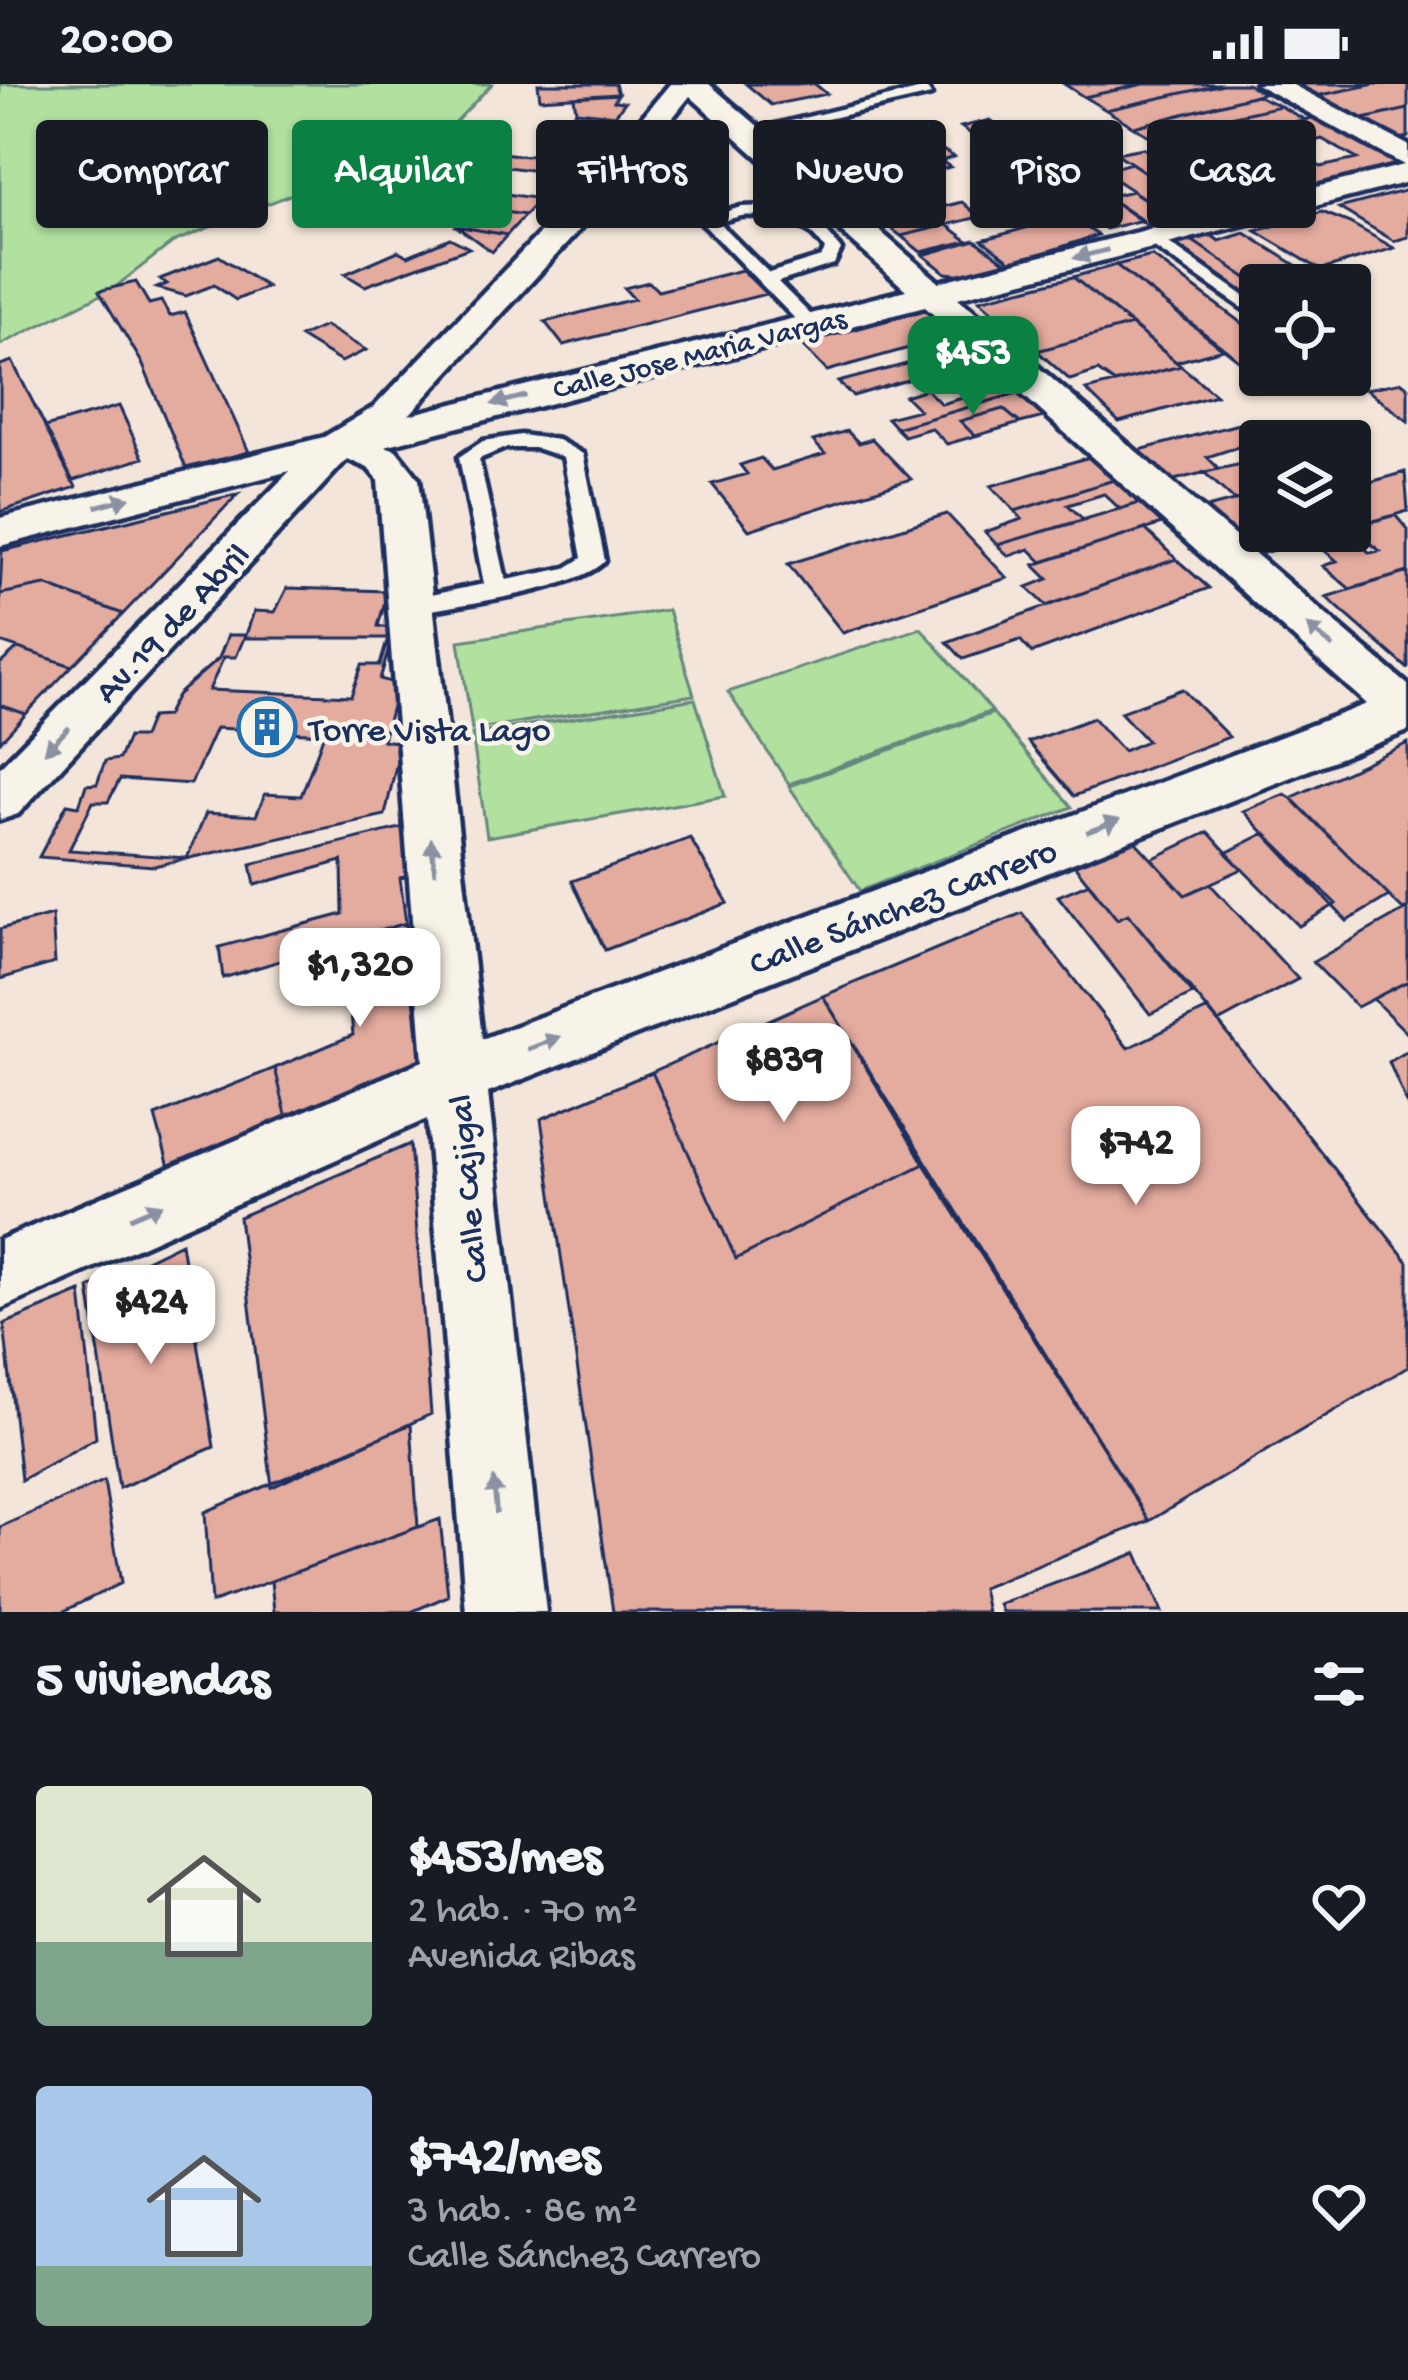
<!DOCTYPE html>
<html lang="es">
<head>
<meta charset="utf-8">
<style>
  body { margin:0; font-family:"Gochi Hand",sans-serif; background:#20242c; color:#f1f3f6; height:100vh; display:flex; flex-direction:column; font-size:45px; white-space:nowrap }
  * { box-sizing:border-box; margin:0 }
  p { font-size:39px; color:#9ea1a6 }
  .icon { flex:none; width:66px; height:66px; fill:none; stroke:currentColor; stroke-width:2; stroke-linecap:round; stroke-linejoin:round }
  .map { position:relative; height:1528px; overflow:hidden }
  .drawer { display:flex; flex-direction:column; background:#171b24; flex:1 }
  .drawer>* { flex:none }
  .banner { position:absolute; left:36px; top:36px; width:1338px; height:108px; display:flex; gap:24px }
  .controls { position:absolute; left:1239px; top:180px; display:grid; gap:24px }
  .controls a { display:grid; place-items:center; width:132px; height:132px; border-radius:12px; background:#171b24; box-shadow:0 3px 9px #0004; font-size:60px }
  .price { position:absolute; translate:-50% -102px; padding:0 27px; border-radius:24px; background:#fff; color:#222; font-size:39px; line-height:78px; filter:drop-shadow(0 3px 6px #0008) }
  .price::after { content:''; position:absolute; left:50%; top:72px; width:36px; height:27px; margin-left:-18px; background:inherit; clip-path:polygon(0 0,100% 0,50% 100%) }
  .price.active { background:#0b8043; color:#fff }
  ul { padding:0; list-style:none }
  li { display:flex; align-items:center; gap:36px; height:300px; padding:0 36px }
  li span { display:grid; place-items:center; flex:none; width:336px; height:240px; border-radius:12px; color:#555 }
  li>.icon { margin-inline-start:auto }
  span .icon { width:144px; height:144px; fill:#fffc; stroke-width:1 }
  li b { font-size:51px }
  h2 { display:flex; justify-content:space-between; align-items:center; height:144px; padding:0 36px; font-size:51px }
  .pill { padding:0 42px; border-radius:12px; background:#171b24; box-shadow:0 3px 9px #0004; font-size:42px; line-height:108px }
  .pill.active { background:#0b8043; color:#fff }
  .status { display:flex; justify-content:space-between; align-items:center; height:84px; padding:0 60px; background:#171b24; direction:ltr }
  .status svg { height:33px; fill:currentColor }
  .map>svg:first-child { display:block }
  .green { fill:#b1e09f; stroke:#66887e; stroke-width:3 }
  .building { fill:#e4ab9f; stroke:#1b2f5e; stroke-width:3; fill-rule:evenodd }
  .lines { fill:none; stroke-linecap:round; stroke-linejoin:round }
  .service-casing { stroke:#1b2f5e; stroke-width:9 }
  .minor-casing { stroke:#1b2f5e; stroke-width:9 }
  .service { fill:#f7f3e8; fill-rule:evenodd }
  .minor { fill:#f7f3e8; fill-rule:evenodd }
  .oneway { fill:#8991a3 }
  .labels { text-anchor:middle; stroke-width:9; stroke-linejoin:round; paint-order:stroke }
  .far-street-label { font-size:30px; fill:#1b2f5e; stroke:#f7f3e8 }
  .street-label { font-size:36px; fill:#1b2f5e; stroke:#f7f3e8 }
  .poi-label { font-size:36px; fill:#1b2f5e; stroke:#f7f3e8; text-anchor:start }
</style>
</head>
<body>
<div class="status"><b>20:00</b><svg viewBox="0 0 49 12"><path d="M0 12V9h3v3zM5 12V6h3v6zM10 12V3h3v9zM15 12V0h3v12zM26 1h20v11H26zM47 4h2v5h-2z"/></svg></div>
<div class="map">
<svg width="1408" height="1528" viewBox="0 0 1408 1528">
  <rect width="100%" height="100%" fill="#f3e5d9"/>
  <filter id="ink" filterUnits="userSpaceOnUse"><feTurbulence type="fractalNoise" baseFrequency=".00833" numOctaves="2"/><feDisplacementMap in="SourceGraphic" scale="24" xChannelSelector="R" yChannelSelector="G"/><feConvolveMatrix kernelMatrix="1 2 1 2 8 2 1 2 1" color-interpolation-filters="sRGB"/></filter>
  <g filter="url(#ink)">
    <path class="green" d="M0 0H492L446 48 173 158 114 204 0 261Z
      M668 526 694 611 472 646 459 557Z
      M921 544 992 627 789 700 728 608Z
      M695 615 725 712 487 753 472 650Z
      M993 629 1072 723 860 807 789 702Z"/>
    <path class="building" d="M538 0H615L618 10 540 15Z
      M746 0H815L827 10 771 21Z
      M1064 0H1144L1084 13Z
      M1144 0H1223L1106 26 1084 13Z
      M1223 0H1247L1263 9 1134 43 1106 26Z
      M1292 0H1375L1316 12Z
      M1375 0H1408V25L1359 36 1316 12Z
      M618 10 614 17 625 18 615 31 576 27 574 13Z
      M1256 11 1280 22 1147 51 1134 43Z
      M1280 22 1305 36 1173 66 1147 51Z
      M1408 25V53L1396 56 1359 36Z
      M576 27 615 31 602 50 563 45Z
      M1320 32 1395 72 1397 82 1300 107 1214 56ZM1322 55 1357 75 1321 83 1287 64Z
      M990 36 1107 113 1142 136 1106 145 961 43Z
      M862 41 896 61 851 67 859 72 844 76 808 60 825 50 833 55 856 49 850 45Z
      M571 46 602 50 586 68 552 64Z
      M680 48 718 53 693 87 714 90 707 101 690 98 663 136 617 129Z
      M925 55 954 73 941 77 950 83 876 104 839 79Z
      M552 64 586 68 566 91 471 78 480 66 526 72Z
      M1143 64 1234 122 1208 129 1116 69Z
      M1131 79 1174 107 1161 111 1171 118 1156 122 1102 87Z
      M368 84 418 91 413 96 540 115 525 131 391 111 395 106 365 87Z
      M1027 104 1098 151 1013 179 982 156 1026 144 985 115Z
      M1408 106V153L1394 157 1339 124Z
      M1132 107 1156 122 1177 137 1151 144 1107 113Z
      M433 117 525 131 507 151 456 142 459 139 436 132 439 127 425 126Z
      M962 118 979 133 901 152 882 138Z
      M1322 128 1350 139 1394 164 1321 186 1256 147Z
      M947 141 968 157 921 168 901 152Z
      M456 142 507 151 492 168Z
      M1245 149 1324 199 1260 203 1190 155 1210 150 1219 157Z
      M450 154 469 164 365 202 345 190 398 167 408 172Z
      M1190 155 1260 203V220L1169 162Z
      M975 156 1007 179 965 191 946 189 923 171Z
      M219 172 267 203 236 216 214 201 186 212 157 204 167 200 160 195Z
      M1152 172 1260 253V291H1294L1267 298 1116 181Z
      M1116 181 1223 265 1176 278 1073 193Z
      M742 186 766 210 563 261 545 238 634 215 624 204 649 198 658 207Z
      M1073 193 1132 241 1037 267 979 216Z
      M136 198 149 220 161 217 170 232 185 228 249 368 186 384 142 279 99 207Z
      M929 225 959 250 827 287 801 260Z
      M1132 241 1181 282 1115 299 1098 287 1070 296 1037 267Z
      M325 242 366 266 341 278 300 253Z
      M968 264 995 288 964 298 948 284 853 312 838 298Z
      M12 277 76 403 0 428V281Z
      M1181 282 1216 311 1119 338 1086 306Z
      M995 288 1018 309 896 344 887 334 919 326 905 312 926 305 941 320 977 310 964 298Z
      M1402 298 1408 303V337L1366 305Z
      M1018 309 1044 333 1020 339 1003 325 960 337 975 352 947 360 931 344 904 352 896 344Z
      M119 322 143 374 72 397 45 343Z
      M1003 325 1020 339 975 352 960 337Z
      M1250 337 1269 353 1207 373 1219 385 1170 397 1136 367Z
      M847 347 859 359 872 355 911 395 749 446 712 400 747 390 740 381 761 374 772 386 825 370 813 357Z
      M1093 372 1117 395 1015 427 991 402Z
      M1260 376V410L1235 417 1204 388Z
      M1405 388 1408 427 1350 444V404Z
      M1117 395 1143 418 1120 425 1104 410 1068 421 1084 436 997 461 985 448 1022 435 1015 427Z
      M238 410 123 530 45 501 0 510 2 467Z
      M1260 410V431L1253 433 1260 447H1341L1256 471 1203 425Z
      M1143 418 1165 439 1042 478 1029 465 1009 472 997 461Z
      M947 430 1007 494 843 549 788 480Z
      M1395 431 1408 446V488L1350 505 1323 482 1337 477 1311 455 1345 447 1370 469 1380 467 1351 444Z
      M1145 445 1176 475 1047 522 1027 503 1048 495 1034 481Z
      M1176 475 1209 504 1032 569 1020 556 963 575 947 558Z
      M1408 488V583L1407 584 1326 513Z
      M45 501 123 530 72 582 0 558V510Z
      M287 504 388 507 378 542 395 545 380 595 398 600 383 656 401 659 385 731 154 782 39 773 67 720 79 722 86 701 97 700 105 677 119 675 128 653H143L151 633 166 632 177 611 219 574 228 551H246L254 527 275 528Z
      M244 554H388L380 581H362L351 612 209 606 224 573H236Z
      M18 564 72 582 26 630 0 621V580Z
      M1182 605 1229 653 1074 712 1028 658 1093 634 1123 667 1147 657 1120 628Z
      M0 621 26 630 0 658Z
      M216 644 324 650 301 712 265 710 256 732 206 729 187 774 69 766 93 718H108L120 695 191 700Z
      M1408 659V824L1403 826 1291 714Z
      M1285 710 1291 714 1389 812 1347 837 1243 727Z
      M412 741 419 790 400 794 406 839 223 894 219 863 343 830 342 777 255 801 251 780Z
      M1208 748 1242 785 1185 811 1152 775Z
      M1265 749 1336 820 1299 842 1226 769Z
      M690 754 728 819 605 866 572 797Z
      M1133 755 1185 811 1210 800 1298 895 1218 938 1128 830 1117 835 1074 781Z
      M1089 799 1117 835 1128 830 1193 910 1150 930 1058 812Z
      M1408 824V897L1357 923 1313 878Z
      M1022 829 1128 964 1208 925 1408 1178V1283L1149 1437 823 912Z
      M52 831 55 879 0 895V845Z
      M406 839 422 988 289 1043 275 984 353 951 347 885 323 893 320 865Z
      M1408 897V950L1373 915Z
      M823 912 924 1080 736 1175 652 988Z
      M1408 967V1023L1389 978Z
      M275 984 289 1043 172 1094 155 1032Z
      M652 988 736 1175 924 1080 1149 1437 982 1504 987 1528H613L541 1035Z
      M410 1060 431 1330 272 1403 239 1133Z
      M181 1159 214 1363 119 1404 89 1204Z
      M81 1208 96 1354 21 1396 4 1240Z
      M411 1340 418 1443 211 1519 205 1428Z
      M104 1397 121 1499 62 1528H0V1443Z
      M440 1435 448 1512 411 1528H274L271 1497Z
      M1137 1469 1162 1528H1002L999 1520Z"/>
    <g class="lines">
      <g class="service-casing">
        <path id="service" d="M926 4 931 11 749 53 742 49Z
          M741 123C785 120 817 129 841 166L834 180 778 198 816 236V244H804L699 136ZM741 132C776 130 805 135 825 166L821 173 769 189 718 138Z
          M1147 152H1159L1260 223V236L1147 158Z
          M1350 287 1356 292 1354 296H1340L1336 291H1350Z
          M521 351 558 356 583 370 605 477C577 507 454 521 409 530L401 527V517L484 500 459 373 483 357ZM505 364H536L563 373 582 474 566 484 506 496 479 375Z"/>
      </g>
      <g class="minor-casing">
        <path id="minor" d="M670 0H709L939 198 1404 81 1256 0H1291L1408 61V98L958 214 1408 601V647L488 1009 546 1528H466L427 1035 0 1225V1156L423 977 378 396 368 384 347 375 18 730 0 736V683L290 387 0 462V434L324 353 374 323 582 105ZM690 12 906 206 409 331 604 119ZM925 223 1367 620 482 955 419 395 396 366 385 362Z"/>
      </g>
      <use href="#service" class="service"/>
      <use href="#minor" class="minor"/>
    </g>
    <defs><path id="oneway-solid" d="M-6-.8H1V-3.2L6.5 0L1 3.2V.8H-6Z" transform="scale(3)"/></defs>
    <g class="oneway">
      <use href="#oneway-solid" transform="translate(1091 170) rotate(166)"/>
      <use href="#oneway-solid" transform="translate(509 316) rotate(166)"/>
      <use href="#oneway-solid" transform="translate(113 418) rotate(-15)"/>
      <use href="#oneway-solid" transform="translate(1320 552) rotate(-139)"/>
      <use href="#oneway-solid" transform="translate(57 656) rotate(134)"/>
      <use href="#oneway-solid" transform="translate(1103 742) rotate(-21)"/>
      <use href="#oneway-solid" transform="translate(433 772) rotate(-96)"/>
      <use href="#oneway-solid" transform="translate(544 959) rotate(-21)"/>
      <use href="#oneway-solid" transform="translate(146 1127) rotate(-23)"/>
      <use href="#oneway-solid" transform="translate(495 1412) rotate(-95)"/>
    </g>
  </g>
  <defs>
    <g id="building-ring" transform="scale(3)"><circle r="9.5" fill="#f7f3e8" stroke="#1f6fb2" stroke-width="1.5"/><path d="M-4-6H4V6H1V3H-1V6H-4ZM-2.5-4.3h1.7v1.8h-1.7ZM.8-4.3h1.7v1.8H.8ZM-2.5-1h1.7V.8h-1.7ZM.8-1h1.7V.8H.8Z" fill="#1f6fb2"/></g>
  </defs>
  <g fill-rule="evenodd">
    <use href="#building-ring" x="267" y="643"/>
  </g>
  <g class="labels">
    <g class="far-street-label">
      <text transform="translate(699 268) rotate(-14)" y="10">Calle Jose Maria Vargas</text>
    </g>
    <g class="street-label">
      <text transform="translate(170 537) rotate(-46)" y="13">Av.19 de Abril</text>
      <text transform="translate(902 820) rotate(-21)" y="13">Calle Sánchez Carrero</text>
      <text transform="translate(465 1105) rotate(-95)" y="13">Calle Cajigal</text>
    </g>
    <g class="poi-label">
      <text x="309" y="656">Torre Vista Lago</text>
    </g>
  </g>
</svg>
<div class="controls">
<a><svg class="icon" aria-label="locate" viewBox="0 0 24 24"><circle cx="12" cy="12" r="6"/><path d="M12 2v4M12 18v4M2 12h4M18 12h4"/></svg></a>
<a><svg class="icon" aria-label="layers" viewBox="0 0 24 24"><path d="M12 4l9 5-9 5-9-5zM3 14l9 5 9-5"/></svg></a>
</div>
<b class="price active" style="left:973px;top:334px">$453</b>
<b class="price" style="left:360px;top:946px">$1,320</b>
<b class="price" style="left:784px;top:1041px">$839</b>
<b class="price" style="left:1136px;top:1124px">$742</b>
<b class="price" style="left:151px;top:1283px">$424</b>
<div class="banner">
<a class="pill">Comprar</a>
<a class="pill active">Alquilar</a>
<a class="pill">Filtros</a>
<a class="pill">Nuevo</a>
<a class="pill">Piso</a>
<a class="pill">Casa</a>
</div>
</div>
<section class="drawer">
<h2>5 viviendas<svg class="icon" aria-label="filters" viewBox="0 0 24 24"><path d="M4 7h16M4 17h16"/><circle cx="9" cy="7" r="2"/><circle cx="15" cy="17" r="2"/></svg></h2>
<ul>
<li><span style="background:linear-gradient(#dfe7d0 65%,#7fa58c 0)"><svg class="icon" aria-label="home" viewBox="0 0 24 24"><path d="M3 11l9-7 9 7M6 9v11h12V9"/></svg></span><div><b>$453/mes</b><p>2 hab. · 70 m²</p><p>Avenida Ribas</p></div><svg class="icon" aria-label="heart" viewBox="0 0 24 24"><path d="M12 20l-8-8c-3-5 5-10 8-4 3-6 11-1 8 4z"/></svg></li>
<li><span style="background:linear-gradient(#a9c7e8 75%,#7fa58c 0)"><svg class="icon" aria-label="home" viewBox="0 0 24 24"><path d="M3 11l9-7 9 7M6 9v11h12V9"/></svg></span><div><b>$742/mes</b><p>3 hab. · 86 m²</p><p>Calle Sánchez Carrero</p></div><svg class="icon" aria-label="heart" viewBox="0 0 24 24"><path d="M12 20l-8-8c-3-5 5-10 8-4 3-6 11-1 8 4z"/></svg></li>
</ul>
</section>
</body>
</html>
